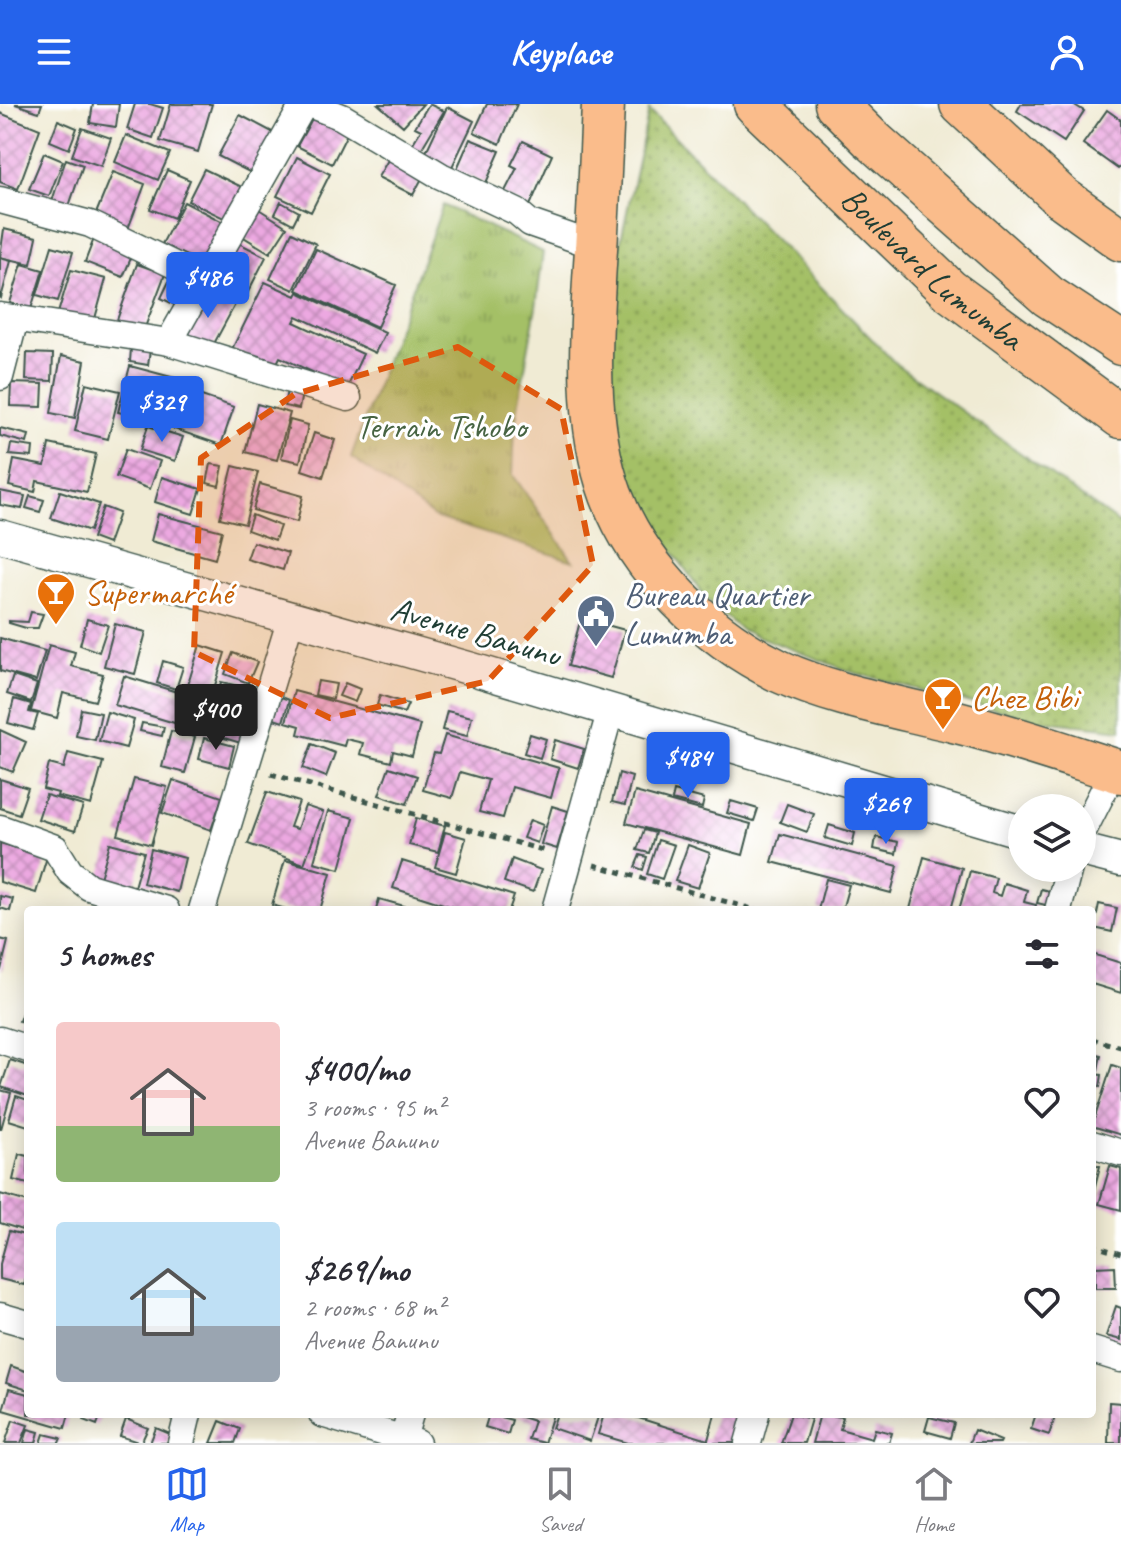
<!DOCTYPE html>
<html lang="en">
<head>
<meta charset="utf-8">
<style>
  body { margin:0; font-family:Caveat,sans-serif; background:#f2f2f3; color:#2b2b33; height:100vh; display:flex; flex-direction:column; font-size:30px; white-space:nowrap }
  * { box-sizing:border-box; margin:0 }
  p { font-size:26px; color:#7c7c81 }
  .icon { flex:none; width:44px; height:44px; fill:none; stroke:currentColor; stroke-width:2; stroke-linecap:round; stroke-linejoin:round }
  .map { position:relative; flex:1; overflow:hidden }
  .panel { position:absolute; left:24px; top:802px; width:1072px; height:512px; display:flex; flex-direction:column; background:#fff; border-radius:8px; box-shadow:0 4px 20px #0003 }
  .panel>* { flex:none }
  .controls { position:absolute; left:1008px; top:690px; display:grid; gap:16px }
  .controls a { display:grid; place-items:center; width:88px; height:88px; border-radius:50%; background:#fff; box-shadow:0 4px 20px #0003; font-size:40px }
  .price { position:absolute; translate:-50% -68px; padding:0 18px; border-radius:8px; background:#2563eb; color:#fff; font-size:26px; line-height:52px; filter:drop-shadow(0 2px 4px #0008) }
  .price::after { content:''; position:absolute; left:50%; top:48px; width:24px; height:18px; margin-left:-12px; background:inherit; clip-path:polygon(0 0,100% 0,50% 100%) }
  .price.selected { background:#222; color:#fff }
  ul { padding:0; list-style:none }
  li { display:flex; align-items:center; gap:24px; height:200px; padding:0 32px }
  li span { display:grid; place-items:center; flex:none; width:224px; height:160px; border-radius:8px; color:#555 }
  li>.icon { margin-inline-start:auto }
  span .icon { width:96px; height:96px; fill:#fffc; stroke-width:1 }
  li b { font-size:34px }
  h2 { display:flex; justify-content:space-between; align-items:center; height:96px; padding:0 32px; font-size:34px }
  header { display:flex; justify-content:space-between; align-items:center; height:104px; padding:0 32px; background:#2563eb; color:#fff; font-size:36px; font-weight:800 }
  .tab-bar { display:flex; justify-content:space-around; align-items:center; height:112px; border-top:2px solid #e1e1e2; background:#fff; font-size:22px; color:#7c7c81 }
  .tab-bar a { display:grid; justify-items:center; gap:4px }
  .tab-bar .selected { color:#2563eb }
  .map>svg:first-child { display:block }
  .grass { fill:url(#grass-dots); stroke:#627e4d; stroke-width:2 }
  .park { fill:url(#park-tufts); stroke:#627e4d; stroke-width:2 }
  .building { fill:url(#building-cross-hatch) }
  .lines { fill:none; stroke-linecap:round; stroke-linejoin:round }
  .minor-casing { stroke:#3e574c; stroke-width:29 }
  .tertiary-casing { stroke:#3e574c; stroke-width:35 }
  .trunk-casing { stroke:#3e574c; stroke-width:45 }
  .path { stroke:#3e574c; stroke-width:5; stroke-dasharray:6 6; stroke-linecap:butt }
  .minor { stroke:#fff; stroke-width:26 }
  .tertiary { stroke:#fff; stroke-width:32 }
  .trunk { stroke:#fabc8b; stroke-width:42 }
  .marked { fill:#de580e; fill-opacity:0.2; stroke:#de580e; stroke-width:6; stroke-dasharray:16 10; stroke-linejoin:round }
  .labels { text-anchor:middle; stroke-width:6; stroke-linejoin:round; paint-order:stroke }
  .street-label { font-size:34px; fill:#1f3d34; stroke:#fff }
  .park-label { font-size:34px; fill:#476443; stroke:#fff }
  .food-label { font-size:34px; fill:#c56008; stroke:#fff; text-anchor:start }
  .service-label { font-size:34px; fill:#4e5e75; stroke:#fff; text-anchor:start }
</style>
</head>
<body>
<header><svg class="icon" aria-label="menu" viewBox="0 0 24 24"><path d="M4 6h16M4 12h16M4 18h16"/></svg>Keyplace<svg class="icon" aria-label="person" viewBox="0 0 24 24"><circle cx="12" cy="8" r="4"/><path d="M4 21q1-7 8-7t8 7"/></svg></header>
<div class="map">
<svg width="1121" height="1339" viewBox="0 0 1121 1339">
  <defs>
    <pattern id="grass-dots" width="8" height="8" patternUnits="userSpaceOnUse" patternTransform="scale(2)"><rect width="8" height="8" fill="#a4c066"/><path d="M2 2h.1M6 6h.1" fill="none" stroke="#859d55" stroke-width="1.8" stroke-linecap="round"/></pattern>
    <pattern id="park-tufts" width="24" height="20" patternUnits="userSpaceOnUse" patternTransform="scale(2)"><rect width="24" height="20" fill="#a4c066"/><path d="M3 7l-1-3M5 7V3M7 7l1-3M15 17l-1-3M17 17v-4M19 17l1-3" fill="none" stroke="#859d55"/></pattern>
    <pattern id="building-cross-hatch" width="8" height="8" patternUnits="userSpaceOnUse" patternTransform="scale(2)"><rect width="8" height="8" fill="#eca8e1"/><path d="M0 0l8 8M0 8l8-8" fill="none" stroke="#bf8ab7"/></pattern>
  </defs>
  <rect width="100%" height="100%" fill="#fff"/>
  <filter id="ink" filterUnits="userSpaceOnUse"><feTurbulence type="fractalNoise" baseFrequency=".0125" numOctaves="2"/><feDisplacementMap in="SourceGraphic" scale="16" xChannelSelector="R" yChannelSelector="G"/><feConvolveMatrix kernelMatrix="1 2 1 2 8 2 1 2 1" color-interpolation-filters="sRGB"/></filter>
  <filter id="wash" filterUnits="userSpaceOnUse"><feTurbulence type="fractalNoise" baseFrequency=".006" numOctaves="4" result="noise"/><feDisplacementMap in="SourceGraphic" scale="32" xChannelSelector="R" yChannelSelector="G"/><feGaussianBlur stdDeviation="1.8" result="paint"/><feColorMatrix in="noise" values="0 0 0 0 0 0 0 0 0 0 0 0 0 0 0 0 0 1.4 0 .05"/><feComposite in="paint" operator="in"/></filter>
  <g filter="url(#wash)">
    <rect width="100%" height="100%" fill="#f0ebd4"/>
    <path class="grass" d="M649 6 896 260 1121 421V626L1036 616 852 568 741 526 707 496 626 381 606 257 619 145Z"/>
    <path class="park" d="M443 101 543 148 536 203 515 319 513 371 573 457 434 413 351 353Z"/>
    <g id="blocks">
      <path class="building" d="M15 0H42L39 8Z
        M93 0H119L116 23 90 19Z
        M135 0H150L163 4 153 34 127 25Z
        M171 0H212L198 48 160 37Z
        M378 0H423L403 22Z
        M429 0 444 7 419 49 410 44 421 26 415 23Z
        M487 0H517L500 40 474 28Z
        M1021 0H1073L1084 7 1064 38 1017 7Z
        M447 3 474 17 451 65 424 52Z
        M1107 6 1121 16V62L1118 65 1083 40Z
        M0 9 40 25 18 85 0 78Z
        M240 11 276 30 255 71 218 52Z
        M314 11 348 28 332 60 297 42Z
        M58 16 77 24 69 45 50 37Z
        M82 24 111 34 101 62 72 52Z
        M126 31 170 49 158 76 115 58Z
        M470 35 500 47 486 79 456 67Z
        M523 37 552 51 529 104 503 91 517 64 511 61Z
        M44 49 63 57 49 92 29 85Z
        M392 49 426 67 413 91 378 73Z
        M297 53 330 70 311 108 277 92Z
        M66 55 83 61 68 105 51 100Z
        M204 65 244 84 228 116 188 97Z
        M167 66 190 76 174 114 150 105Z
        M113 68 145 80 128 125 95 112Z
        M184 98 225 119 203 161 162 140Z
        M281 98 299 108 293 120 275 110Z
        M254 102 287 123 270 149 237 129Z
        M4 125 37 133 31 160 0 153Z
        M292 128 316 140 294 186 270 175Z
        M95 132 134 147 123 173 85 158Z
        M233 136 266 153 245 194 212 177Z
        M52 142 73 148 58 197 37 191Z
        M316 145 396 181 377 223 297 186Z
        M0 154 11 157 1 194 0 193Z
        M22 160 43 166 31 205 10 199Z
        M137 160 165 170 144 226 117 216Z
        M71 166 106 175 94 218 58 209Z
        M172 171 193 180 181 204 161 194Z
        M265 178 296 192 298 188 385 229 375 249 297 212 294 218 363 250 347 284 280 253 274 265 232 245Z
        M208 182 237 197 209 249 179 234Z
        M131 244 150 246 148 261 130 258Z
        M27 249 53 250 52 277 26 276Z
        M61 252 85 257 75 314 51 309Z
        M130 262 179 275 167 320 118 308Z
        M11 279 43 280 42 303 10 302Z
        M86 279 120 287 108 335 75 327Z
        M287 286 302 289 299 305 284 302Z
        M187 287 234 303 221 341 174 325Z
        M257 300 290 309 277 356 245 348Z
        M290 316 308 321 300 358 281 354Z
        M148 322 183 333 175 357 140 346Z
        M0 324 29 331 27 339 0 332Z
        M314 329 335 336 323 373 302 366Z
        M11 340 33 343 32 353 9 351Z
        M49 340 96 350 87 388 37 377 35 388 9 382 14 356 45 362Z
        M126 345 160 357 150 385 116 373Z
        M211 360 223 362 219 382 207 379Z
        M233 362 258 368 245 420 220 414Z
        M162 373 201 385 193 410 155 398Z
        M260 380 303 392 297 418 253 406Z
        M0 387 25 392 22 405 0 401Z
        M60 387 99 400 90 427 51 414Z
        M30 392 44 396 40 408 26 404Z
        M103 403 119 409 108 440 92 434Z
        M158 410 222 427 215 455 151 437Z
        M252 411 280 422 275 436 247 426Z
        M253 438 288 449 283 466 247 455Z
        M31 508 43 510 38 524H26L9 519V517L28 518Z
        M581 514 625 526 611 574 568 562Z
        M87 515 108 521 99 548 80 541Z
        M115 520 146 528 135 570 104 562Z
        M0 534 45 547 36 577 0 567Z
        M49 541 75 548 71 562 103 570 95 597 63 589 57 614 31 607Z
        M200 541 225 549 213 588 188 580Z
        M233 549 257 558 248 579 225 570Z
        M163 557 183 563 176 585 157 579Z
        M13 572 37 580 31 598 7 590Z
        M124 572 253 611 244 640 115 601Z
        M318 577 336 580 333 595 315 591Z
        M221 578 248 584 243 601 217 594Z
        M345 579 360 585 355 598 339 592Z
        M294 587 420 621 412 652 393 647 391 658 360 650 363 639 346 635 344 642 298 630 300 622 286 618Z
        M380 591 408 600 404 609 377 601Z
        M281 593 289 596 283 618 274 615Z
        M14 595 31 600 29 608 38 610 33 626 8 619Z
        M81 605 101 609 95 636 76 632Z
        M447 607 472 613 467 632 442 626Z
        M107 608 134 616 126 644 99 637Z
        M142 619 164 623 162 632 140 627Z
        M0 626 26 638 13 668 0 663Z
        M171 627 195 633 185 669 162 663Z
        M530 630 546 635 540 654 524 649Z
        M445 631 559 664 551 694 512 683 503 714 479 708 488 676 460 668 452 694 423 686 434 649 439 650Z
        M204 634 234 642 229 663 199 655Z
        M555 636 584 645 578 664 550 655Z
        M312 640 335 649 326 673 303 664Z
        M68 649 103 658 91 701 57 692 58 689 43 685 49 660 64 664Z
        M389 663 417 672 407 700 379 691Z
        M619 669 632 673 625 701 612 698Z
        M0 675 28 684 19 710 0 704Z
        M134 675 167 683 151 741 118 731Z
        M173 676 222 693 211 726 162 709Z
        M674 687 704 695 702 704 672 696Z
        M267 688 299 698 290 723 297 725 305 702 323 708 304 760 248 740Z
        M635 688 751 720 743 751 626 719Z
        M46 691 83 702 75 727 38 715Z
        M731 697 758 705 754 717 727 709Z
        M787 700 814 710 807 728 780 718Z
        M552 702 568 707 557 745 541 740Z
        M328 707 354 714 340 765 314 758Z
        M416 714 445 722 438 748 409 741Z
        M530 716 543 721 537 739 523 734Z
        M829 721 855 729 852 742 825 734Z
        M644 726 655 729 649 749 637 746Z
        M445 728 466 734 456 769 435 763Z
        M780 730 898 762 891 789 772 758Z
        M876 733 898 738 896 750 874 745Z
        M658 736 674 741 662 775 647 770Z
        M0 739 47 753 36 789 0 778Z
        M110 739 144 748 134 783 100 774Z
        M688 741 710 749 698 784 675 777Z
        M151 745 185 754 177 788 143 779Z
        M640 751 647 753 643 766 635 763Z
        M924 753 962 764 951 806 910 805Z
        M512 755 541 766 533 788 504 778Z
        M285 756 331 769 320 806H289L272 801Z
        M402 757 514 792 509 806H462L393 784Z
        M970 767 996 774 992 789 1000 792 1004 779 1027 786 1024 798 1036 801 1035 806H959Z
        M826 775 849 781 842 806H818Z
        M1041 785 1053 788 1050 802 1037 799Z
        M0 792 13 795 10 807 0 804Z
        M379 795 415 805V806H376Z
        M1099 800 1117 804 1112 828 1094 824Z
        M0 835 8 837 1 866H0Z
        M1092 850 1121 859V889L1092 880Z
        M28 893V920L19 917Z
        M1092 949 1101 951 1098 966 1092 964Z
        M10 956 28 962V992L1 983Z
        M1112 961 1121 964V1031L1092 1022Z
        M1092 970 1102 971 1100 983 1092 981Z
        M0 986 11 989 1 1025H0Z
        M16 992 28 996V1022L9 1016Z
        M19 1050 28 1052V1080L13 1076Z
        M1092 1060 1100 1062 1093 1090H1092Z
        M1110 1062 1121 1065V1106L1099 1100Z
        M0 1090 28 1098V1128L0 1119Z
        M9 1127 28 1132V1166L24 1181 0 1175V1160Z
        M1115 1162 1116 1184H1095V1163Z
        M1116 1202 1121 1204V1236L1106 1232Z
        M11 1262 28 1268V1286L6 1279Z
        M9 1285 28 1290V1310H69L65 1324 3 1306Z
        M1109 1298 1121 1299V1339H1108Z
        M86 1310H101L97 1321 84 1316Z
        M489 1310 512 1316 508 1330 485 1323Z
        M553 1310 544 1339 528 1335 534 1317 515 1311Z
        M557 1310H599L590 1337 552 1324Z
        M604 1310H626L708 1336 715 1310H744L735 1339H628L598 1330Z
        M791 1310 811 1315 804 1339H781Z
        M820 1310 843 1313 840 1325 872 1334 875 1325 892 1329 889 1339H812Z
        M1036 1310H1056L1049 1331 1031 1325Z
        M929 1313 954 1319 950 1334 925 1327Z
        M126 1315 148 1324 141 1339 120 1332Z
        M13 1316 28 1321 21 1339H5Z
        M220 1317 240 1325 235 1339H211Z
        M156 1324 170 1330 167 1339H150Z
        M28 1325 39 1328 36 1339H24Z
        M974 1326 1001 1337 1000 1339H969Z
        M44 1330 61 1334 59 1339H41Z"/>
    </g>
  </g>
  <g filter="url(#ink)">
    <use href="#blocks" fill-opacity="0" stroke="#3e574c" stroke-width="2"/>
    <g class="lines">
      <g class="minor-casing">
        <path id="minor" d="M309 0 342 13 441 72 517 108 530 119 596 142
          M0 96 90 120 205 176
          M0 212 169 238 348 294
          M169 238 304 0
          M0 273 15 215
          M0 724 55 744 70 768 89 783 166 806
          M1082 729 1114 666
          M202 806 291 514
          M555 806 611 605
          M1058 806 1069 764
          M0 936 28 945
          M1092 1040 1121 1049
          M0 1212 28 1220
          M1092 1246 1121 1255
          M322 1310 417 1339
          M403 1335 410 1310
          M181 1339 188 1310
          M748 1339 756 1310"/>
      </g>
      <g class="tertiary-casing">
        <path id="tertiary" d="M0 432 472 565 1022 728
          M1082 746 1121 756"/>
      </g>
      <g class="trunk-casing">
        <g id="trunk">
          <path d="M603 0C601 48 599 97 596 145 591 225 583 315 611 391 640 467 707 532 779 567 831 591 898 603 953 617 1010 631 1065 650 1121 668"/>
          <path id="s1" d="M755 0 949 186 1121 313"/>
          <path d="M836 0 870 34 1048 192 1121 240"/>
          <path d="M961 0 1061 93 1121 136"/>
        </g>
      </g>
      <path class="path" d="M271 670 546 747
        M594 761 756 806
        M1092 935 1121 943
        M1092 1141 1121 1150"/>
      <use href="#minor" class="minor"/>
      <use href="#tertiary" class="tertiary"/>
      <use href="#trunk" class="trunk"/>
    </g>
  </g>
  <path class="marked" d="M458 243 561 305 593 461 488 577 330 614 194 548 201 354 295 290Z"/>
  <defs>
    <g id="bar-pin" transform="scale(2)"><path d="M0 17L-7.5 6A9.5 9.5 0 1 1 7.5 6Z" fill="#e8710a" stroke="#fff"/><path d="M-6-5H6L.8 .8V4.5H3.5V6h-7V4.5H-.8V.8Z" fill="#fff"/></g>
    <g id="civic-pin" transform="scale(2)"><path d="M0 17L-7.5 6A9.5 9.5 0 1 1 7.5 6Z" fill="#5c6f8a" stroke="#fff"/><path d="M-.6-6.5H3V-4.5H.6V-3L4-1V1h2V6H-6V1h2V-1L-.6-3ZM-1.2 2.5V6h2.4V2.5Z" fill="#fff"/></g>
  </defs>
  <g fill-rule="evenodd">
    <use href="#bar-pin" x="56" y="488"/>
    <use href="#civic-pin" x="596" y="510"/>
    <use href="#bar-pin" x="943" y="593"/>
  </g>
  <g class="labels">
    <g class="street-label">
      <text dy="12" stroke="none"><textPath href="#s1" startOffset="242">Boulevard Lumumba</textPath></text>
      <text transform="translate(476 527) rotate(16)" y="12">Avenue Banunu</text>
    </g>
    <g class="park-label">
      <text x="441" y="334">Terrain Tshobo</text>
    </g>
    <g class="food-label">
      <text x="84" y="500">Supermarché</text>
      <text x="971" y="605">Chez Bibi</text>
    </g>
    <g class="service-label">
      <text x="624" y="502">Bureau Quartier<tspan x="624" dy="39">Lumumba</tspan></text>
    </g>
  </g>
</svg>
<div class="controls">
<a><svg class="icon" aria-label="layers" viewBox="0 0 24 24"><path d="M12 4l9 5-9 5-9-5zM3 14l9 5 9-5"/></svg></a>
</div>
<b class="price" style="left:208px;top:216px">$486</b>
<b class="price" style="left:162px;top:340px">$329</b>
<b class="price selected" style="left:216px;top:648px">$400</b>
<b class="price" style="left:688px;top:696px">$484</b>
<b class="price" style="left:886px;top:742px">$269</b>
<section class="panel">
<h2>5 homes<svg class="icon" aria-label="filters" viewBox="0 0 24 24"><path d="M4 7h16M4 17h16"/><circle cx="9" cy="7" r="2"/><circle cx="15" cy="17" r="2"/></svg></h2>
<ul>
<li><span style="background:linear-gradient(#f6c9c9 65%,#8fb573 0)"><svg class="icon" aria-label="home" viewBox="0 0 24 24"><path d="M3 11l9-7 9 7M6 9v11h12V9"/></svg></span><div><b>$400/mo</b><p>3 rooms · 95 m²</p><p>Avenue Banunu</p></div><svg class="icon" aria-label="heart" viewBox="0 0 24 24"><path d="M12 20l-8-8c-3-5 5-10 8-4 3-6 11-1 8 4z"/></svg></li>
<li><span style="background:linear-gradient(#bfe0f5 65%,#9aa5b1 0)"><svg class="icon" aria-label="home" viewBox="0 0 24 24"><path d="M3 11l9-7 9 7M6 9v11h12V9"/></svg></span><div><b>$269/mo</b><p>2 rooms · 68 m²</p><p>Avenue Banunu</p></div><svg class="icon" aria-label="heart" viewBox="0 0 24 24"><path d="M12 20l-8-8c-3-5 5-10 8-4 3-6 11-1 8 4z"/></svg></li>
</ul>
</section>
</div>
<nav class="tab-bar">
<a class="selected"><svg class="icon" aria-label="map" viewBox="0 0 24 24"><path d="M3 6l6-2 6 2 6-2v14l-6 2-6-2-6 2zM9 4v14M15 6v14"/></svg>Map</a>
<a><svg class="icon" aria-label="saved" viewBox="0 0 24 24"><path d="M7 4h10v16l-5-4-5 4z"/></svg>Saved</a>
<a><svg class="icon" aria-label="home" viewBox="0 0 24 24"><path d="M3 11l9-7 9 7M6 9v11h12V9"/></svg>Home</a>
</nav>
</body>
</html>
